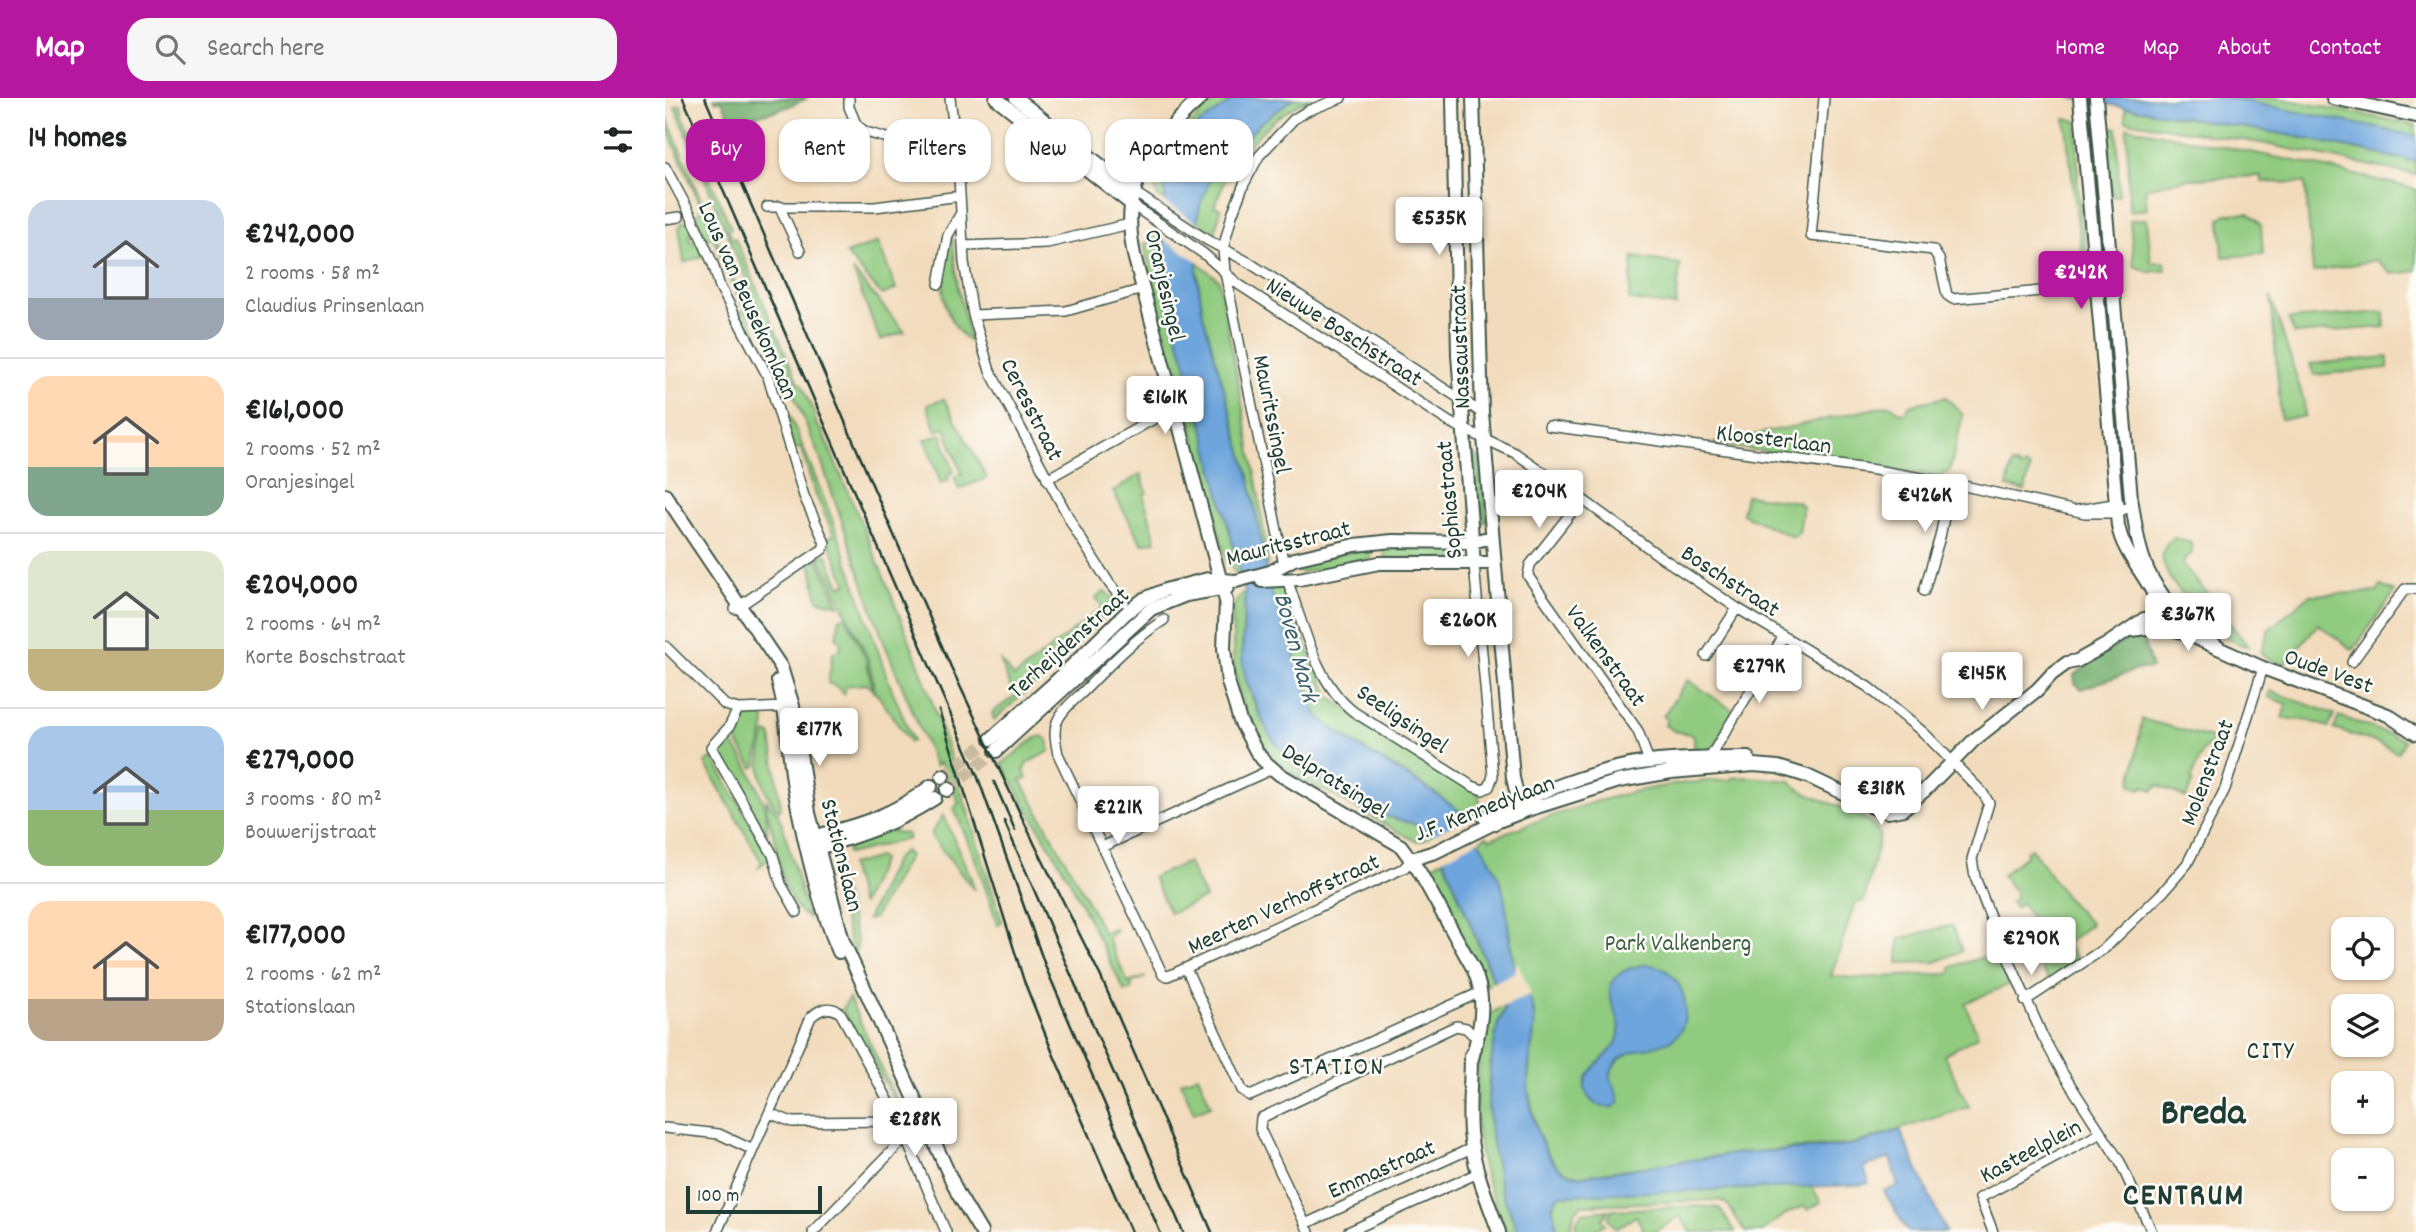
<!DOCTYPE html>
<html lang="en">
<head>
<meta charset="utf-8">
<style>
  body { margin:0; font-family:Dekko,sans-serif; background:#f6f6f6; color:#202124; height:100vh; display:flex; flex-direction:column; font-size:26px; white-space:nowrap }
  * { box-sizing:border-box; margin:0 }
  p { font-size:23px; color:#757577 }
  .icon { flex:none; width:38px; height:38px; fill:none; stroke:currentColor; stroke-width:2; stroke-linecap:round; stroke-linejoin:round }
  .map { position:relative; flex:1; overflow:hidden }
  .side { display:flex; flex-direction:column; background:#fff; width:665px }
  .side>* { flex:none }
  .top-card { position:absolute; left:21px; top:21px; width:665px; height:63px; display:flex; gap:14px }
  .buttons { position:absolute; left:1666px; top:819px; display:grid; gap:14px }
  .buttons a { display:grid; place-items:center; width:63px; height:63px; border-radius:14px; background:#fff; box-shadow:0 2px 5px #0004; font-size:35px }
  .scale { position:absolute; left:21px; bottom:18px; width:136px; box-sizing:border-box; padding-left:7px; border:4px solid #1f3d34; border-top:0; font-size:19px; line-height:24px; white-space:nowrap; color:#1f3d34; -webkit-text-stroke:5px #fdfcf7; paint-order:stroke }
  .price { position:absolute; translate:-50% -60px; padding:0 16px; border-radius:7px; background:#fff; color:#222; font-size:23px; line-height:46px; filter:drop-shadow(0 2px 4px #0008) }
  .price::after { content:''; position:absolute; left:50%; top:42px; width:21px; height:16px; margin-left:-10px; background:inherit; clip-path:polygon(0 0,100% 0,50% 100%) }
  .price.active { background:#b5179e; color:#fff }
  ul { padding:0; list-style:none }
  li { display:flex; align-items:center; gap:21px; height:175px; padding:0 28px }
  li+li { border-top:2px solid #e0e0e0 }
  li span { display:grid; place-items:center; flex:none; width:196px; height:140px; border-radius:21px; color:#555 }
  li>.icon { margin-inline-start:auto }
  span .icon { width:84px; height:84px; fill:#fffc; stroke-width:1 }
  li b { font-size:30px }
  h2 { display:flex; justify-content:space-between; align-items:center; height:84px; padding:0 28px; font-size:30px }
  .tag { padding:0 24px; border-radius:21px; background:#fff; box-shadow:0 2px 5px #0004; font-size:24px; line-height:63px }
  .tag.active { background:#b5179e; color:#fff }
  header { display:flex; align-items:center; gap:42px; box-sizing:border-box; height:98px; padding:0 35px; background:#b5179e; color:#fff }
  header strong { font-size:33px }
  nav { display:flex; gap:38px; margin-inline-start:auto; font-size:24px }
  .search { width:490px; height:63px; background:#f6f6f6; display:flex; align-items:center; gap:18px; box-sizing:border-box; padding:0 24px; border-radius:21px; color:#757577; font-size:26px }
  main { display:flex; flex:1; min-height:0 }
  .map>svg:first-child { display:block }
  .green { fill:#91cb80; stroke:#58845a; stroke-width:2 }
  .forest { fill:#74af6e; stroke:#4a7651; stroke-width:2 }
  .water { fill:#6ea5dc; stroke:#467188; stroke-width:2 }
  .pier { fill:#f2dbbc }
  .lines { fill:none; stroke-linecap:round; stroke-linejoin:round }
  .secondary-tunnel { stroke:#c8bba1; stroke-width:12; stroke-dasharray:12 6; stroke-linecap:butt }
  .street-casing { stroke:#3f5548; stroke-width:12 }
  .secondary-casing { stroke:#3f5548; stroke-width:16 }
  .street { stroke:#fff; stroke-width:9 }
  .secondary { stroke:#fff; stroke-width:12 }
  .rail { stroke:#1f3d34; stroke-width:2.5 }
  .labels { text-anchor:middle; stroke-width:5; stroke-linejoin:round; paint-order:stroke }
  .street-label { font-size:24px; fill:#1f3d34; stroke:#fdfcf7 }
  .park-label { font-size:24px; fill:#3c6047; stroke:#fdfcf7 }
  .water-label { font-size:26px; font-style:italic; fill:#3b616f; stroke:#fdfcf7 }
  .neighbourhood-label { font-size:26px; letter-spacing:2px; fill:#1f3d34; stroke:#fdfcf7 }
  .district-label { font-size:32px; font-weight:bold; letter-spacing:2px; fill:#1f3d34; stroke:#fdfcf7 }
  .town-label { font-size:38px; font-weight:bold; fill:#1f3d34; stroke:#fdfcf7 }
</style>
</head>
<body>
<header>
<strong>Map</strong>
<div class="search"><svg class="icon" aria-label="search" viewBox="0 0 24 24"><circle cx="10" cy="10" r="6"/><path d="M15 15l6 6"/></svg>Search here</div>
<nav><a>Home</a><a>Map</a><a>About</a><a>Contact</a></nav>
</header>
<main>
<section class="side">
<h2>14 homes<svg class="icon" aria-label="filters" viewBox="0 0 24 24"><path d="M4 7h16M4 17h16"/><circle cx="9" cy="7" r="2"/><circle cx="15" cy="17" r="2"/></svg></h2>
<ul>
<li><span style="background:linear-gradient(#c9d6e8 70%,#9aa5b1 0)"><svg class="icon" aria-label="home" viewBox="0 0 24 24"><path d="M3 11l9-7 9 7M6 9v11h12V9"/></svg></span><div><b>€242,000</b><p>2 rooms · 58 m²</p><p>Claudius Prinsenlaan</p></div></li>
<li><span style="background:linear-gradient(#ffd9b3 65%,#7fa58c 0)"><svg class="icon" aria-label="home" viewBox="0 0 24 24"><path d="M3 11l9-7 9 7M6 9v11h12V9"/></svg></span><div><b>€161,000</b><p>2 rooms · 52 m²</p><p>Oranjesingel</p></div></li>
<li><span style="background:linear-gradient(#dfe7d0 70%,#c2b280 0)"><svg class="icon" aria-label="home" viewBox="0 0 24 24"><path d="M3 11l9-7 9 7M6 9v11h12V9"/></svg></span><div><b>€204,000</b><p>2 rooms · 64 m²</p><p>Korte Boschstraat</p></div></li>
<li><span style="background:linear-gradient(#a9c7e8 60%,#8fb573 0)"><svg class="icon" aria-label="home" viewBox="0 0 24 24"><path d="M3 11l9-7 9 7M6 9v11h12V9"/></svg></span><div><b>€279,000</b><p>3 rooms · 80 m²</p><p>Bouwerijstraat</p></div></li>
<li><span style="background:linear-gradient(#ffd9b3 70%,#b9a48a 0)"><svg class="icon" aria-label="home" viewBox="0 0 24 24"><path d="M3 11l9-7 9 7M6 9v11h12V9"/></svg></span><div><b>€177,000</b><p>2 rooms · 62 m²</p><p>Stationslaan</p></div></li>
</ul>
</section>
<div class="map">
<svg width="1751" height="1134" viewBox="0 0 1751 1134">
  <rect width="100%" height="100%" fill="#fdfcf7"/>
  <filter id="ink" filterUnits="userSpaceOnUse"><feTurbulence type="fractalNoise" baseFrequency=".0143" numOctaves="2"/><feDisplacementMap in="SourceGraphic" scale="14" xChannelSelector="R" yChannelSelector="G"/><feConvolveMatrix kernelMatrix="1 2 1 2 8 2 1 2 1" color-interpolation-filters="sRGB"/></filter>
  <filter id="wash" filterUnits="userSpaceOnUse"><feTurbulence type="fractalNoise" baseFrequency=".00686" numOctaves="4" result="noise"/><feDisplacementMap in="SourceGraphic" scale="28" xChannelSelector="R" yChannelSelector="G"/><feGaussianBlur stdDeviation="1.57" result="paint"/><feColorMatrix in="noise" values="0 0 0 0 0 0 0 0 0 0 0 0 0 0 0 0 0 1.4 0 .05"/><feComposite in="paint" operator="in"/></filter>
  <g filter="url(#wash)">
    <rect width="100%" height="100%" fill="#f2dbbc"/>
    <path class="green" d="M555 0H571L553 14 500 84V104L492 98 490 87 486 86 490 73 506 46H511L537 13Z
      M648 0C610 14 581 44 565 81L561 80 549 108 556 111 550 135 532 125 535 107 545 82 592 27 627 1Z
      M1559 0H1614L1751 27V38Z
      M16 7 18 19 66 130 63 131 67 141 70 140 133 284 137 287 150 317 151 327 156 331C191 413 227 494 258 578 287 659 311 742 337 823L333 827 311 763 289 710 294 705 275 664 270 668 218 542 155 360 10 9Z
      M1460 9 1624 37 1751 64V77L1596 45 1461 23Z
      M0 15 149 376 173 436 223 582 248 643 245 644 210 593 203 560 154 458 162 457 175 488 182 486 162 440 169 437 149 393 136 350 129 351C118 312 102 244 74 216L80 212 66 185 48 139 41 141 31 119 36 111 35 106 0 26Z
      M1400 21 1412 23 1413 89 1422 158 1417 159Z
      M1442 28 1452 30 1454 98H1447Z
      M1462 29 1639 65 1751 91V173L1726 176 1712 162 1648 174 1640 85 1597 84 1596 78 1521 81 1480 90 1482 111 1464 113Z
      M1584 115 1596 127 1598 156 1558 159 1555 121 1561 116Z
      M1482 121 1486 165 1500 164 1501 172 1484 174 1469 168 1465 122Z
      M18 124 26 125 29 134 24 137 28 146 32 144 38 158 19 165 14 129Z
      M488 135 498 141 499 188 505 215 526 282 575 475 569 474 565 465H562L515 285 494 216 479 145 486 144Z
      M287 137 293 189 305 243C297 239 292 231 287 223 272 196 278 166 287 137Z
      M213 144 231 191 217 197 181 156Z
      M968 159 1015 166 1011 208 964 202Z
      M531 163 554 182 593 392 603 466 599 469 585 382 538 217Z
      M188 173 240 234 215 242Z
      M1606 199 1639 303 1640 319 1616 321Z
      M1719 214 1720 229 1629 236 1624 221Z
      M1723 259V270L1649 277 1645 266Z
      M1281 299 1298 317 1285 372 1276 379 1047 346 1225 307 1238 316 1245 307Z
      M279 301 322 380 294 391 289 379 297 376 280 330 271 333 262 307Z
      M276 336 289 374 282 377 284 383 276 386 260 342Z
      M1347 366 1352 367 1355 371 1360 368 1365 370 1360 393 1342 389Z
      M476 376 482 395 478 396 491 443 477 446 448 393Z
      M1081 397 1134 404V407L1138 408 1134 435 1128 439 1077 416Z
      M1509 440 1526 445 1527 455 1520 461 1518 467 1544 498 1551 499V508L1583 548C1569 545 1555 540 1549 525 1547 519 1547 514 1543 508 1535 504 1525 502 1518 496 1503 482 1486 453 1509 440Z
      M722 449H796L798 461H724L719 458V453Z
      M707 450 706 461 637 475 631 473 634 466 668 457Z
      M152 460 174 507 153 502 145 464Z
      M604 488 619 489 649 566 666 600 695 621 814 696 815 712 799 721C758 676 696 658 651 616Z
      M1716 488 1730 494 1688 552 1653 526 1619 567 1598 558 1596 554 1604 531 1645 497 1712 494Z
      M440 493 452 504 393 565 329 622 327 615 354 595 353 592 348 595 335 562 349 579 438 509 431 500Z
      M580 494C581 517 575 541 578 564 579 578 584 591 589 605 612 666 659 687 714 715 730 723 756 722 767 738L756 743 749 742C722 728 696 713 669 698 650 688 629 680 613 666 582 642 567 580 568 543 568 526 564 503 580 494Z
      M181 519 201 561 208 592 202 586 180 588 179 596 172 589 163 585 168 554 175 552 176 544 171 539 175 520Z
      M1023 582 1069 613 1048 651H1029V637L1009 633 1000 627 1002 621 998 618Z
      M1605 593 1669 616 1664 629 1645 623 1617 620 1622 606 1603 599Z
      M94 617 100 621C101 631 92 654 91 668L88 670 68 636 79 621Z
      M1674 618 1740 642 1733 655 1713 645 1669 631Z
      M1477 621 1553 642 1551 647 1545 646 1538 652 1526 681 1528 683 1521 700 1493 687 1488 693 1479 688 1475 691 1466 687Z
      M101 635 106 637 116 711 114 713C94 691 91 664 101 635Z
      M377 638 383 642 385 653 362 665 359 672 362 681 356 682 419 796 438 835 450 830 451 834 442 839 463 885 481 879 466 885 467 891 460 894 404 781 337 666 369 641Z
      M60 644 69 647C86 672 105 707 102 737L53 655Z
      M48 660 105 760 92 770 97 765 40 665Z
      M1083 679 1125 683C1144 706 1203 708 1215 737L1199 803 1190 805 1166 878 1191 880 1282 876 1286 875V869L1331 855 1343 887 1300 905 1313 938 1279 957 1304 1009 1189 1046 1075 1055 917 1078H908L893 1069 881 1053 872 1033 863 989 869 912 850 872 838 793 813 743 822 738 825 741C904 710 981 683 1066 682V680Z
      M101 702 112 715 118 728 143 820C117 803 114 762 108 734 105 724 100 712 101 702Z
      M278 717 306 780 309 792 267 739 266 736Z
      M226 733 242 736 243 741 183 756 181 748Z
      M1366 750 1403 802 1426 826 1401 846 1412 861 1385 884 1364 851H1362L1355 832 1368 823 1357 805 1350 810 1346 804 1350 801 1351 795 1337 777 1361 758V754Z
      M239 753 244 758 209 820 202 822 229 763Z
      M214 759 217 762 197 806 195 804 185 767Z
      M779 761 828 884 821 888 763 775 767 768Z
      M523 764 540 800 505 815 488 779Z
      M172 771 192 843V850L188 857 166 773Z
      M1287 827 1297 853 1271 864 1233 865 1234 841Z
      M184 900 231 1001 230 1003 177 912Z
      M838 908 840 911 833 925 825 969 823 1006 827 1045 836 1091 853 1134H841C834 1115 826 1096 820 1077 805 1024 811 972 821 919Z
      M533 977 546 1008 529 1015 516 984Z
      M1145 1087 1156 1104 1143 1112 1140 1108C1125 1113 1109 1122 1098 1134H1080L1063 1107 1055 1102 917 1107 910 1113 905 1134H893C889 1121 881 1105 897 1097Z
      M1034 1108 1054 1110 1070 1134H1026L1015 1118 989 1134H980L971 1118 951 1131 943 1120 947 1112Z
      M944 1112 937 1121 940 1126C928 1133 926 1134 911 1134L912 1122 917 1115Z"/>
    <path class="forest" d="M49 0H143L117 11 67 24 57 3H51Z
      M802 352 818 362 823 424 808 426Z
      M1476 535 1487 570 1471 572 1416 591 1410 585 1409 577 1454 546Z"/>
    <path class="water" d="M571 0H629L593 27 545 82 535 107 532 125V178L538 217 585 382 604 488 651 616C693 656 748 676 793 712V714L799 713 800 716 797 719C812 741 832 767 838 793 845 819 842 847 850 872 855 886 866 897 868 911 873 932 863 958 863 980 863 1012 877 1078 917 1078L1075 1055 1174 1049 1206 1042 1235 1032 1281 1134H1243L1219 1093 1233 1088 1225 1060 1199 1069 1204 1085 1192 1087 897 1097 892 1099 887 1108 893 1134H853L836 1091 827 1045 823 1006 825 969 833 925 840 911 779 761 764 733 746 725 717 717 670 692 637 672 622 659 603 635 581 582 577 561 580 494 526 282 505 215 499 188 500 84 511 54 521 39 534 26Z
      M1406 0H1559L1584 4 1751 38V64L1624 37Z
      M978 867C990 866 1000 870 1008 879 1017 888 1021 902 1020 914 1020 961 965 939 948 969 940 983 956 992 954 1005L949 1009C940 1010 931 1008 925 1001 906 977 944 962 952 943 960 921 947 914 945 896 943 878 964 869 978 867Z"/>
    <path class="pier" d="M496 102 535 127V165L495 139Z
      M802 719 816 741 776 762 764 739Z
      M852 864 866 896 835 910 824 884 827 885 849 875Z"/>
  </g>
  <g filter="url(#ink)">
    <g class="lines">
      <path class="secondary-tunnel" d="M278 678 326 641
        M284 691 331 653"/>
      <g class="street-casing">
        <path id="street" d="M184 0V9L192 28 201 34 253 49 281 65 293 63
          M285 0 293 63 299 164 308 217 325 273 411 433 444 485 459 504
          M1159 0 1146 138 1268 152 1274 161 1282 197 1288 201 1431 188
          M0 69 26 117 48 166 55 189 103 279 139 398 160 445 158 451 70 511
          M469 94 542 142 583 164 817 315
          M466 106 539 156 573 186 784 324 850 355 917 401 993 457 1072 510 1203 589 1259 635 1317 694 1324 705 1307 761 1310 779 1326 821 1378 939 1397 974 1455 1064 1487 1134
          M114 108 135 153
          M102 109H210L295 98
          M0 121 14 119
          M298 148 382 145 465 126
          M274 186 283 137 296 115
          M308 217 401 213 478 191
          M884 328 1210 372 1286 385 1420 415H1452L1467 407
          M382 381 510 309
          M917 401 865 467 863 478 973 633 984 664
          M1413 412 1454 405
          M619 467 560 174 558 151 567 117 579 86 594 58 629 21 642 13 676 0
          M622 481C638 525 650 584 689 614L807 688 818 692 824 689 828 678 809 466
          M1259 493 1275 439 1286 385
          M499 522C469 541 445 566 421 591 411 601 397 611 392 624 388 634 391 646 393 656L498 877 503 878 512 874 739 770 747 761
          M0 548 60 607 73 611 124 609
          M1041 558 1072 510
          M1687 564 1740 491H1751
          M73 611 64 629 46 649 108 757 116 786 132 814
          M1044 661 1118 539
          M437 749 607 671
          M521 870 577 992 585 998 809 897
          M1360 903 1440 850 1498 794 1522 766 1560 691 1598 570
          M104 1015 127 1024 234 1023
          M0 1030 54 1036 88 1052
          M640 1126 807 1050
          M52 1134 146 919C155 911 166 906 176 916L229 1013 281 1134
          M148 1134 232 1048 242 1041
          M644 1134 595 1031 596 1020 791 928 801 930 807 936
          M683 1134 813 1075
          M1328 1134 1315 1100 1436 1035"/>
      </g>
      <g class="secondary-casing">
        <path id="secondary" d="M331 0 466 106
          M351 0 469 94
          M536 0C506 26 471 67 466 108 464 124 466 142 469 157L561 503 559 550 563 584 575 623 591 653 598 662 614 676 736 748 754 773 808 870C823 902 815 932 806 964
          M788 0 793 257 809 466
          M808 0 817 315 848 680 854 705
          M1415 0 1453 428C1458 454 1475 470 1487 493 1493 505 1493 518 1500 529
          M1431 0 1466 400C1471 428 1473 456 1487 481 1494 494 1510 509 1503 525
          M1668 0 1751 18
          M0 397 116 569 128 608 144 715 178 843 293 1096 316 1134
          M597 483 634 481 714 465H829
          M1467 532 1495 528 1517 534 1598 570 1723 617 1751 636
          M113 583C123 617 123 654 129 689 139 745 152 802 174 854
          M326 641 387 587 461 515 479 501 500 492 543 481 571 483 605 474 629 461 690 447 727 443 807 444 827 439
          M331 653 486 511 521 497 562 490
          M277 679 278 678
          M282 692 284 691
          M820 720C863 697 937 669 985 664 1017 660 1050 660 1083 660
          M147 742 151 738C195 727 229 717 266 688
          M148 748 153 750C199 736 230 726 270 700
          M747 761 770 754 831 724 862 712 954 683 1006 674 1089 667 1113 669 1142 678 1214 712 1223 714 1238 711 1259 693 1309 642 1372 592 1387 576 1402 565 1412 563 1441 547 1479 521 1506 518 1520 522 1554 550
          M806 957C806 983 803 1008 805 1034 808 1069 822 1101 834 1134"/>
      </g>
      <use href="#street" class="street"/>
      <use href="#secondary" class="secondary"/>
      <path class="rail" d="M18 0 312 677 381 870 495 1134
        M40 0 286 569 370 747 436 879 547 1134
        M274 612 359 883 387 953 466 1134
        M329 684 350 732
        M339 723 518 1134"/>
    </g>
  </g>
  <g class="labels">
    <g class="street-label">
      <text transform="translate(501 187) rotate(77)" y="8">Oranjesingel</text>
      <text transform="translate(84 202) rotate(66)" y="8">Lous van Beusekomlaan</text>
      <text transform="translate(680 233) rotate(33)" y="8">Nieuwe Boschstraat</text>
      <text transform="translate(794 249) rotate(-92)" y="8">Nassaustraat</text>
      <text transform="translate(368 311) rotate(63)" y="8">Ceresstraat</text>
      <text transform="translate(608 316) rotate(79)" y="8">Mauritssingel</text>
      <text transform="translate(1109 340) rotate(7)" y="8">Kloosterlaan</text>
      <text transform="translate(783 402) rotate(-95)" y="8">Sophiastraat</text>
      <text transform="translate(623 444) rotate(-14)" y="8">Mauritsstraat</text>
      <text transform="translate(1066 482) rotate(33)" y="8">Boschstraat</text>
      <text transform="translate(403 544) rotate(-42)" y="8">Terheijdenstraat</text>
      <text transform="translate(942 557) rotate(54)" y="8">Valkenstraat</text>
      <text transform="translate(1664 572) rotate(20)" y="8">Oude Vest</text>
      <text transform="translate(738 620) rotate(34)" y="8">Seeligsingel</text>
      <text transform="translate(1541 674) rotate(-69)" y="8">Molenstraat</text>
      <text transform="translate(671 682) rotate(32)" y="8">Delpratsingel</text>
      <text transform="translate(819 709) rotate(-21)" y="8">J.F. Kennedylaan</text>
      <text transform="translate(178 757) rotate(76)" y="8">Stationslaan</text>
      <text transform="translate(618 805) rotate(-25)" y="8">Meerten Verhoffstraat</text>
      <text transform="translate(1365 1052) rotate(-28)" y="8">Kasteelplein</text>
      <text transform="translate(716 1070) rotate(-24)" y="8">Emmastraat</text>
    </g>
    <g class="park-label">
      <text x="1013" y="852">Park Valkenberg</text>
    </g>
    <g class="water-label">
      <text transform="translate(633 549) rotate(75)" y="9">Boven Mark</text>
    </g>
    <g class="neighbourhood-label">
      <text x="1606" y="960">CITY</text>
      <text x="672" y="976">STATION</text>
    </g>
    <g class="district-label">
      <text x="1519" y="1106">CENTRUM</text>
    </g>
    <g class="town-label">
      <text x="1538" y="1025">Breda</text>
    </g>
  </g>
</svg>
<div class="buttons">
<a><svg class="icon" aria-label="locate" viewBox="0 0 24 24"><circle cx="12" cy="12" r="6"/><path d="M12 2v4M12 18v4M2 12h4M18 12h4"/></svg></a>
<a><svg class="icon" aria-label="layers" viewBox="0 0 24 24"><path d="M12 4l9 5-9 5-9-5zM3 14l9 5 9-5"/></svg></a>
<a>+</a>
<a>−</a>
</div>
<div class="scale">100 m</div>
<b class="price" style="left:774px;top:159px">€535K</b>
<b class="price active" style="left:1416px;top:213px">€242K</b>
<b class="price" style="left:500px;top:338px">€161K</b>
<b class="price" style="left:874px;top:432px">€204K</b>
<b class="price" style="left:1260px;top:436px">€426K</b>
<b class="price" style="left:1523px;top:555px">€367K</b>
<b class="price" style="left:803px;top:561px">€260K</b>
<b class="price" style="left:1094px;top:607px">€279K</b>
<b class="price" style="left:1317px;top:614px">€145K</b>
<b class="price" style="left:154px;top:670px">€177K</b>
<b class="price" style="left:1216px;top:729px">€318K</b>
<b class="price" style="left:453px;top:748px">€221K</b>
<b class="price" style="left:1366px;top:879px">€290K</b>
<b class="price" style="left:250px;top:1060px">€288K</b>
<div class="top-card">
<a class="tag active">Buy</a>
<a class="tag">Rent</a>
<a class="tag">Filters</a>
<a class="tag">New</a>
<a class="tag">Apartment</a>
</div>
</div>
</main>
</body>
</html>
